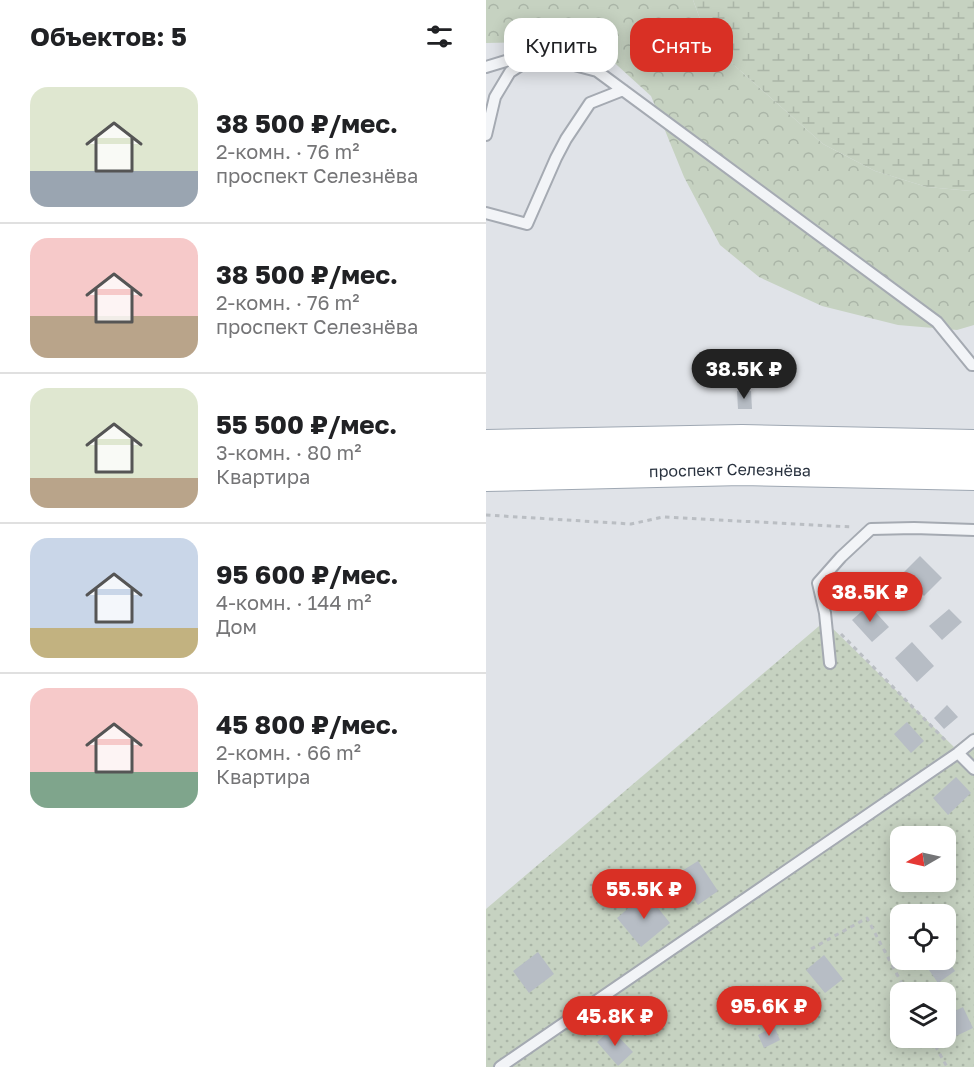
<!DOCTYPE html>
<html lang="ru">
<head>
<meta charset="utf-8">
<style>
  body { margin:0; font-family:"Golos Text",sans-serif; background:#f6f6f6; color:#202124; height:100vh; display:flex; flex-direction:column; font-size:22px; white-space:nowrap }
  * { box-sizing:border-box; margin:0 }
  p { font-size:20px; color:#757577 }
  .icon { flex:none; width:33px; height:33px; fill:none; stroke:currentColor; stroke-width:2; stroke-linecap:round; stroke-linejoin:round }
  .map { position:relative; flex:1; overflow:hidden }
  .panel { display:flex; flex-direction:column; background:#fff; width:486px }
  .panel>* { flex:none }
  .top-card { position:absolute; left:18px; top:18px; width:380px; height:54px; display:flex; gap:12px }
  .needle { width:39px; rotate:261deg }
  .controls { position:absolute; left:404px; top:826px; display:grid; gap:12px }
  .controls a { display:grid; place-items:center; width:66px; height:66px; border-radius:12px; background:#fff; box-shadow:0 3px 15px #0003; font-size:30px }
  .price { position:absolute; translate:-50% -51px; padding:0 14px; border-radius:21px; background:#d93025; color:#fff; font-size:20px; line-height:39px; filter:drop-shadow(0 2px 3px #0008) }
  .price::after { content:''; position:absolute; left:50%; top:36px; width:18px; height:14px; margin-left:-9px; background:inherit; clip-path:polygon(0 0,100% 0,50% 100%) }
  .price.current { background:#222; color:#fff }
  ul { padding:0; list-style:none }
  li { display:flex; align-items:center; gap:18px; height:150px; padding:0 30px }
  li+li { border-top:2px solid #e0e0e0 }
  li span { display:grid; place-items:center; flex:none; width:168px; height:120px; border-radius:18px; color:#555 }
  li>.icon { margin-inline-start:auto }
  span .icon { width:72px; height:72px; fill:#fffc; stroke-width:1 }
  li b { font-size:26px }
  h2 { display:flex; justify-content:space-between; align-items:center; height:72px; padding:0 30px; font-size:26px }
  .chip { padding:0 21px; border-radius:18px; background:#fff; box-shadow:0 3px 15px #0003; font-size:21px; line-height:54px }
  .chip.current { background:#d93025; color:#fff }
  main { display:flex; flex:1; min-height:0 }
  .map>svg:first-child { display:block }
  .forest { fill:url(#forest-crowns) }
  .wetland { fill:url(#wetland-marsh) }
  .garden { fill:url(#garden-dots); fill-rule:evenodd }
  .building { fill:#b7bdc5 }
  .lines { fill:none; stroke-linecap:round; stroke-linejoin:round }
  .lane-casing { stroke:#a5aab2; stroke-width:14 }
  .primary-casing { stroke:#9fa8b3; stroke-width:34 }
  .path { stroke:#babec3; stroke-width:3; stroke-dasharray:4.5 4.5; stroke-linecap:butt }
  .lane { stroke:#f2f4f7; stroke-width:10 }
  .primary { stroke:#fff; stroke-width:32 }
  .labels { text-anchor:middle; stroke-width:6; stroke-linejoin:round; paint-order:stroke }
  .street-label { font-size:16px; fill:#29323f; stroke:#eff2f6 }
</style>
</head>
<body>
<main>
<section class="panel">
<h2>Объектов: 5<svg class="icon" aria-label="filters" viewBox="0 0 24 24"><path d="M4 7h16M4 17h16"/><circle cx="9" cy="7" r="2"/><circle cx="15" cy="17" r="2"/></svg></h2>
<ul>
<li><span style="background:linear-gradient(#dfe7d0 70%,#9aa5b1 0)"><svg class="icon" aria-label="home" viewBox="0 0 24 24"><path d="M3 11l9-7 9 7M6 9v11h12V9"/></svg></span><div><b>38 500 ₽/мес.</b><p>2-комн. · 76 m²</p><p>проспект Селезнёва</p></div></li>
<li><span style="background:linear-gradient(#f6c9c9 65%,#b9a48a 0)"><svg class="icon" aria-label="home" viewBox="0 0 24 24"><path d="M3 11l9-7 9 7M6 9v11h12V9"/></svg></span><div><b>38 500 ₽/мес.</b><p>2-комн. · 76 m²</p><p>проспект Селезнёва</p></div></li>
<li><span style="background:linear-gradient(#dfe7d0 75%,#b9a48a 0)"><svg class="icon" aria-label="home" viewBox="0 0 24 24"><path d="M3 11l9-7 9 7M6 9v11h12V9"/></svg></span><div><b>55 500 ₽/мес.</b><p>3-комн. · 80 m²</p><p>Квартира</p></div></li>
<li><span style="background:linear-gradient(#c9d6e8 75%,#c2b280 0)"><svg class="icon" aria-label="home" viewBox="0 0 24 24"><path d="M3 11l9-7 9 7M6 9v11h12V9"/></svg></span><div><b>95 600 ₽/мес.</b><p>4-комн. · 144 m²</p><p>Дом</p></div></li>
<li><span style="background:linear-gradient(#f6c9c9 70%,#7fa58c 0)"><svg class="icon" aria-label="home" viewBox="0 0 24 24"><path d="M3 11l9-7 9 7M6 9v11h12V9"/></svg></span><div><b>45 800 ₽/мес.</b><p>2-комн. · 66 m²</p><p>Квартира</p></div></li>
</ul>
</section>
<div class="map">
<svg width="488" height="1067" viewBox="0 0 488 1067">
  <defs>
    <pattern id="forest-crowns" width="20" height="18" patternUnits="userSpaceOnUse" patternTransform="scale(1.5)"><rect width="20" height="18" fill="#c6d2c1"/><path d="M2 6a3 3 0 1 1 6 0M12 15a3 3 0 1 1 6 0" fill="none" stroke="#aab5a7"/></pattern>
    <pattern id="wetland-marsh" width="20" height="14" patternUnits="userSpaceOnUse" patternTransform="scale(1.5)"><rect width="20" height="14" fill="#c6d2c1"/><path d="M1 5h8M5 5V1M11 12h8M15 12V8" fill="none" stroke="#aab5a7"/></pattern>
    <pattern id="garden-dots" width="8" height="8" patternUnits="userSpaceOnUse" patternTransform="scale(1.5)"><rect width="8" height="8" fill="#c6d2c1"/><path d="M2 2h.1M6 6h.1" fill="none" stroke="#aab5a7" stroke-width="1.8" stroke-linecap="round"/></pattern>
  </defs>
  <rect width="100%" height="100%" fill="#e0e3e8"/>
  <path class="forest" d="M0 0H207L223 43 337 144 389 171 441 187 485 191 488 190V325L471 330 412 325 336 306 273 277 234 245 198 177 165 96 121 56 48 42 0 43Z"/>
  <path class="wetland" d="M207 0H488V190L485 191 441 187 389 171 337 144 223 43Z"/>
  <path class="garden" d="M339 621 468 747 488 732V1067H0V909ZM414 837H459V882H414ZM414 915H459V960H414ZM414 993H459V1038H414Z"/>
  <path class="building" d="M251 391H265L266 409H252Z
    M434 556 456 578 438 596 417 573Z
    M383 605 403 627 386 642 366 620Z
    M463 609 476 622 456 640 443 626Z
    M426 642 448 666 431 682 409 658Z
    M461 705 472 717 458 729 448 718Z
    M421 722 438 741 425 753 408 734Z
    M470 777 485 793 462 815 447 798Z
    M212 861 232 891 212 905 191 874Z
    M160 893 184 923 155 947 131 918Z
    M52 952 68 974 43 993 27 971Z
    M338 955 357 979 339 993 320 970Z
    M459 956 469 971 452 983 436 960H459Z
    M477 1007 487 1028 468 1037 459 1020V1016Z
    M288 1026 294 1040 278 1048 272 1035Z
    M125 1029 147 1052 132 1066 111 1042Z"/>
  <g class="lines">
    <g class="lane-casing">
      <path id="lane" d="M0 67 23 60 77 62 111 71 451 322 486 365H488
        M0 135 9 97 24 72 41 61
        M0 213 41 224 70 158 80 139 104 103 137 90
        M344 663 339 613 332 583 355 557 385 529 428 528 488 530
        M472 753 488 769
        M14 1067 472 753 488 740"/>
    </g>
    <g class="primary-casing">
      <g id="primary">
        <path d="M0 446 256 441 488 446"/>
        <path id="s1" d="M0 475 256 469 488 474"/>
      </g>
    </g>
    <path class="path" d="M0 515 145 524 177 517 366 527
      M355 634 462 743
      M325 949 381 918 421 993
      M445 1038 461 1067"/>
    <use href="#lane" class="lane"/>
    <use href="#primary" class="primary"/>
  </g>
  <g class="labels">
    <g class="street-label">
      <text dy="6" stroke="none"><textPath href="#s1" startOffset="244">проспект Селезнёва</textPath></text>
    </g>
  </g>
</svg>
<div class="controls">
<a><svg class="needle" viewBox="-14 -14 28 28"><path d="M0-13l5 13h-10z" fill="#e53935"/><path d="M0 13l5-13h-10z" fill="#757577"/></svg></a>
<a><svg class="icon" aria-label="locate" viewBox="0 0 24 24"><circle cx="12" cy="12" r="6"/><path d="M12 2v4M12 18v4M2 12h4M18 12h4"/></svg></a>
<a><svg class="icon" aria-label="layers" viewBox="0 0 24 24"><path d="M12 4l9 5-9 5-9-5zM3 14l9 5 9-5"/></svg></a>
</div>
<b class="price current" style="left:258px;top:400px">38.5K ₽</b>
<b class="price" style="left:384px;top:623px">38.5K ₽</b>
<b class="price" style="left:158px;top:920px">55.5K ₽</b>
<b class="price" style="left:283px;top:1037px">95.6K ₽</b>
<b class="price" style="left:129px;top:1047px">45.8K ₽</b>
<div class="top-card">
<a class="chip">Купить</a>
<a class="chip current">Снять</a>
</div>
</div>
</main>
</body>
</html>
